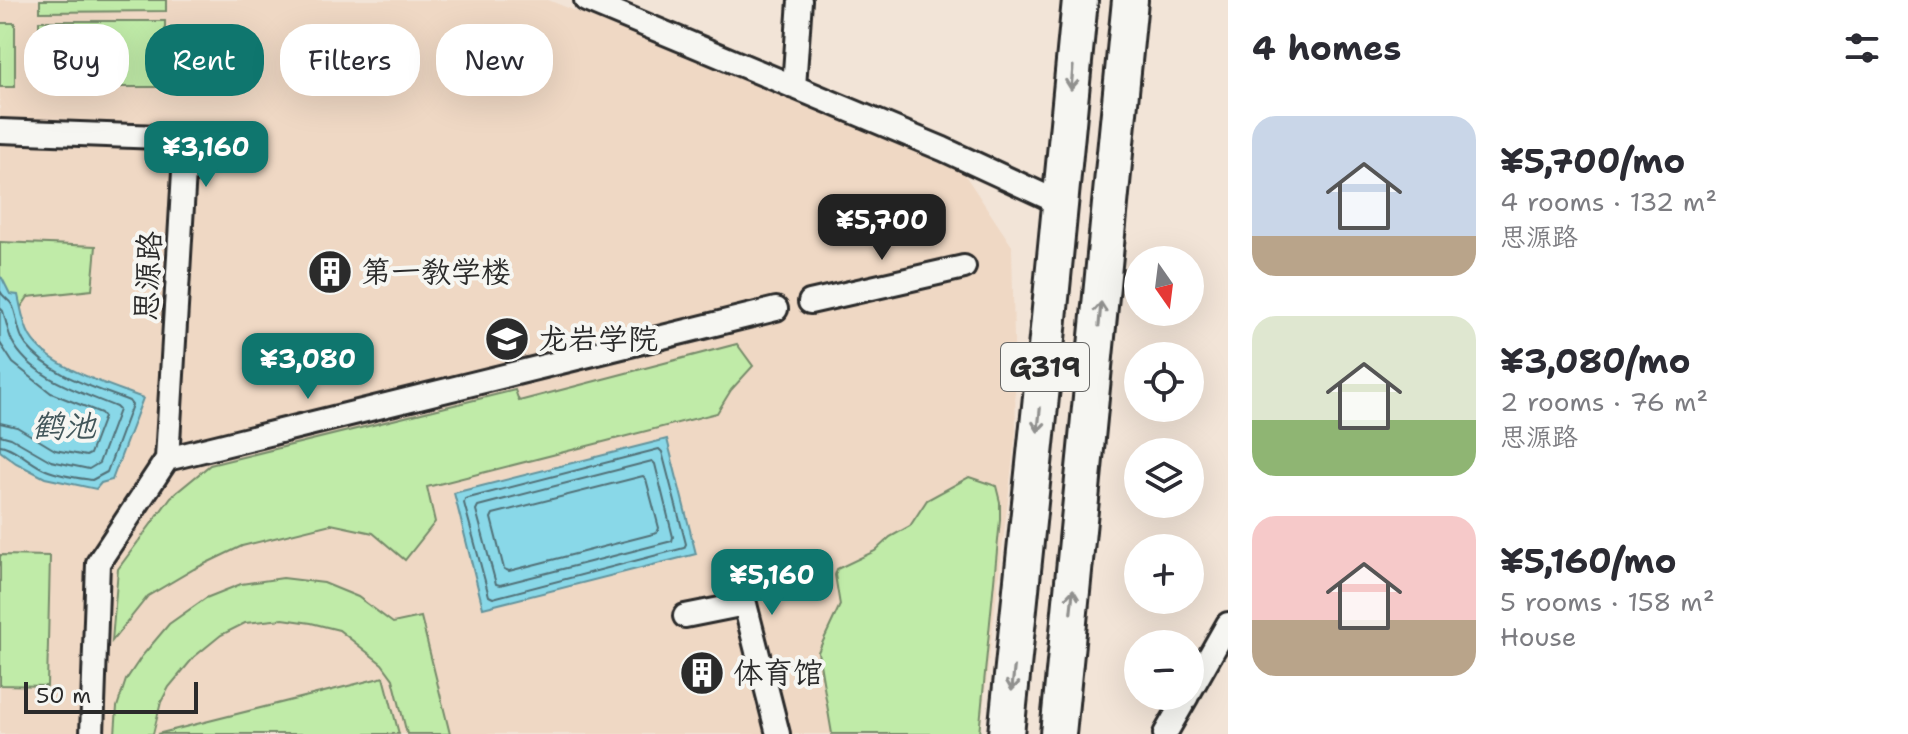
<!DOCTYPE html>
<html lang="en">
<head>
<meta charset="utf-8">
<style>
  body { margin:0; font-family:"Shantell Sans","LXGW WenKai TC",sans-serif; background:#f7f7f7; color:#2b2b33; height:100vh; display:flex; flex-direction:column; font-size:30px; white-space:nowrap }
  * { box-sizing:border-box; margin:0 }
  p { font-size:26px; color:#7c7c81 }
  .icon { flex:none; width:44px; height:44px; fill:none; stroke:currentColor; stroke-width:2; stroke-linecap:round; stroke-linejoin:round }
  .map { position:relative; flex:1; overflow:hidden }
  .panel { display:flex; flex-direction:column; background:#fff; width:680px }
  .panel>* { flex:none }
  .guide { position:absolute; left:24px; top:24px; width:760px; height:72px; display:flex; gap:16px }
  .needle { width:52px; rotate:166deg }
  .fabs { position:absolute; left:1124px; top:246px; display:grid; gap:16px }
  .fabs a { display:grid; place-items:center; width:80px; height:80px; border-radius:50%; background:#fff; box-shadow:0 8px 32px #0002; font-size:40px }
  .scale { position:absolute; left:24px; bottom:20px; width:174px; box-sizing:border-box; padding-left:8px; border:4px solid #2b2b2b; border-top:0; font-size:22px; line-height:28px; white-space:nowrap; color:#2b2b2b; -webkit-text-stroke:6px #f6f6f2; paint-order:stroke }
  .price { position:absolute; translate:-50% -68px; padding:0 18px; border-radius:16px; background:#0f766e; color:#fff; font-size:26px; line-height:52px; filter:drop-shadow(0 2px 4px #0008) }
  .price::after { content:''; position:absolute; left:50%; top:48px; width:24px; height:18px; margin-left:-12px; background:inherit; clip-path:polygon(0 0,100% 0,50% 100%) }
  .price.on { background:#222; color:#fff }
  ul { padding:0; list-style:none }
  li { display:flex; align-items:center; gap:24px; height:200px; padding:0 24px }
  li span { display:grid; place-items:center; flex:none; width:224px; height:160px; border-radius:24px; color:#555 }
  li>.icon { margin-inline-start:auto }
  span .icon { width:96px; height:96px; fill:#fffc; stroke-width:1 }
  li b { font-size:34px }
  h2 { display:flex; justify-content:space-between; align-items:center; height:96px; padding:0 24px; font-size:34px }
  .pill { padding:0 28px; border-radius:32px; background:#fff; box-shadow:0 8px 32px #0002; font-size:28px; line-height:72px }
  .pill.on { background:#0f766e; color:#fff }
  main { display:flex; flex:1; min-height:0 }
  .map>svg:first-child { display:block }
  .built { fill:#efd8c4 }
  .green { fill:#c0eba8; stroke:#768b6a; stroke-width:2 }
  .water { fill:#89d8e8; stroke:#63939c; stroke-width:2 }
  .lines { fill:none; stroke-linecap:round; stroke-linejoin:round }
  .shore { stroke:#517077; stroke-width:2 }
  .minor-casing { stroke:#2b2b2b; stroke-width:28 }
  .highway-casing { stroke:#2b2b2b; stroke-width:40 }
  .minor { stroke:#f6f6f2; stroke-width:22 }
  .highway { stroke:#f6f6f2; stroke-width:34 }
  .oneway { stroke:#90908e }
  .labels { text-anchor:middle; stroke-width:8; stroke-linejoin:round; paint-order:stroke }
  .shield { fill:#f6f6f2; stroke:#686867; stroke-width:2 }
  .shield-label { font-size:28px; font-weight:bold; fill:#2b2b2b }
  .poi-label { font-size:30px; fill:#2b2b2b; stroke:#f6f6f2; text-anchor:start }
  .street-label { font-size:30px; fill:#2b2b2b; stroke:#f6f6f2 }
  .water-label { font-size:32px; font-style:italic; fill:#42565a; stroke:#f6f6f2 }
</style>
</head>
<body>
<main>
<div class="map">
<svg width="1228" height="734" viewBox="0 0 1228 734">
  <rect width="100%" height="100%" fill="#f2e4d7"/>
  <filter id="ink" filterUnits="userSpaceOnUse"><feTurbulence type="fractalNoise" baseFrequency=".0125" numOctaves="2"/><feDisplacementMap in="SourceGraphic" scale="16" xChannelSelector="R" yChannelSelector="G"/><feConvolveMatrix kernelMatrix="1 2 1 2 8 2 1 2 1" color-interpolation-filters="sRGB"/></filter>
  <g filter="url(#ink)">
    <path class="built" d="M0 0H548L957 163 1012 246 1016 432 980 734H0Z"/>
    <path class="green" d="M40 0H166V11L40 12Z
      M39 21H165V87H39Z
      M0 23H15V87H0Z
      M0 242 96 246 92 290 28 297 0 338Z
      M737 344 753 366 731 390 717 413 427 487 435 522 405 560 373 533 331 524 242 546 194 569 148 596 112 641 118 569 171 497 210 465 515 390 519 401Z
      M969 477 996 486 1000 502V520L979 734H832L818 652 840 605 835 575 837 569 875 551 890 537 910 526 927 500Z
      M0 555 50 556 47 686 0 685Z
      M283 578 324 583 358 597 393 623 421 617 450 734H407L393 679 382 664 339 630 311 623 283 619 245 623 221 635 194 657 169 687 161 702 153 734H115L117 707 126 680 142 656 169 624 206 598 241 584Z
      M384 677 399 734H157Z"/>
    <path class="water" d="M0 277 2 278 10 294 18 295C21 308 23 324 30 336 49 368 110 385 143 398L112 480 101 483 96 489 45 478 16 463 0 451Z
      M667 439 696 554 483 608 454 493Z"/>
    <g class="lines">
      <path class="shore" d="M0 291C3 298 9 299 12 305 18 315 16 332 26 345 51 376 94 387 129 401L132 405 107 472 92 480C78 478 60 476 46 470 31 464 15 447 0 445
        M0 308 3 311C6 321 8 332 12 341 31 378 81 392 116 407L119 410 99 463 89 469 51 461 11 438 0 435
        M0 343 13 363 51 393 101 413 104 417 90 454 86 456 55 450 17 427 0 423
        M659 449 662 452 686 544 684 548 493 598 489 596 464 503 465 499Z
        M652 461 655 464 673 537 672 541 500 585 496 584 476 510 478 506Z
        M643 476 646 479 659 528 657 533 509 571 504 569 491 518 493 514Z"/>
      <g class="minor-casing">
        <path id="minor" d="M586 0 943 149 1060 203
          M794 87 800 0
          M0 131 186 138 167 459
          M810 302 964 267
          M685 616 745 604 778 734
          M1190 691 1228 624
          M92 734 98 563 167 459 776 309
          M1165 734 1187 696"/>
      </g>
      <g class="highway-casing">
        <path id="highway" d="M1006 734 1048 329 1080 0
          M1058 734 1130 0"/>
      </g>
      <use href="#minor" class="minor"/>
      <use href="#highway" class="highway"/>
    </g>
    <defs><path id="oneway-shaft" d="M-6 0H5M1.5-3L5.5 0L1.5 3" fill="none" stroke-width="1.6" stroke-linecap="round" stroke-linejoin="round" transform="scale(2)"/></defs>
    <g class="oneway">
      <use href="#oneway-shaft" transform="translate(1072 78) rotate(95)"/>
      <use href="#oneway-shaft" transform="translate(1100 314) rotate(-85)"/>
      <use href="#oneway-shaft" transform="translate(1039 420) rotate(96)"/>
      <use href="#oneway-shaft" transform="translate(1072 601) rotate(-84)"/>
      <use href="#oneway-shaft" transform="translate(1013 679) rotate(96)"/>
    </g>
  </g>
  <defs>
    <g id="building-disc" transform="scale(2.3)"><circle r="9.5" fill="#2b2b2b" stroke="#f6f6f2"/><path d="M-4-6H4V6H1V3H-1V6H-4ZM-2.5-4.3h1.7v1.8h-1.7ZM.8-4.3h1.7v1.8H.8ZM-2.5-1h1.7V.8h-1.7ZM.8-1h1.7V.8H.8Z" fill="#fff"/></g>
    <g id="university-disc" transform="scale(2.3)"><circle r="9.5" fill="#2b2b2b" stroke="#f6f6f2"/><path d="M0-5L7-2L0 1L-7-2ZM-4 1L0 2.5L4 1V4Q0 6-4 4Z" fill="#fff"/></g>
  </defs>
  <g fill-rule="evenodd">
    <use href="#building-disc" x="330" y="272"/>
    <use href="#university-disc" x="507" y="339"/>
    <use href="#building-disc" x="702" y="673"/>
  </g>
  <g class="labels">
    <rect class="shield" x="1001" y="343" width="88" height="48" rx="6"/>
    <g class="shield-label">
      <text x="1045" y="377">G319</text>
    </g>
    <g class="poi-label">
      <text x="361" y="282">第一教学楼</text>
      <text x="538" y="349">龙岩学院</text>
      <text x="733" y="683">体育馆</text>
    </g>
    <g class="street-label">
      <text transform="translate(148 276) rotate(-87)" y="10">思源路</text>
    </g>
    <g class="water-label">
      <text x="64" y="437">鹤池</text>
    </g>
  </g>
</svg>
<div class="fabs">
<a><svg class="needle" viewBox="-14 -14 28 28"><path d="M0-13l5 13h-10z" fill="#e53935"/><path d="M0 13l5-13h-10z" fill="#7c7c81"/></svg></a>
<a><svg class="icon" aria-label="locate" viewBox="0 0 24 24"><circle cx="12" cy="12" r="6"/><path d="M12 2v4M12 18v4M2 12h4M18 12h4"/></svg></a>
<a><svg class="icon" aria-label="layers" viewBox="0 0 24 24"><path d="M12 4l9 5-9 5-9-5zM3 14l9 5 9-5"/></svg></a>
<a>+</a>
<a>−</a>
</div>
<div class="scale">50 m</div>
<b class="price" style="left:206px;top:189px">¥3,160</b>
<b class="price on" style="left:882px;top:262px">¥5,700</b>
<b class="price" style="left:308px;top:401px">¥3,080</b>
<b class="price" style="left:772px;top:617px">¥5,160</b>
<div class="guide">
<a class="pill">Buy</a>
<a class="pill on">Rent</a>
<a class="pill">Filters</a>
<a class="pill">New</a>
</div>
</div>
<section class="panel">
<h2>4 homes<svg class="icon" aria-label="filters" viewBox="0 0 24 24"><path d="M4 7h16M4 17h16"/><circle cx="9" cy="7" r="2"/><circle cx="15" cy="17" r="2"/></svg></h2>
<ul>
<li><span style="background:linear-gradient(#c9d6e8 75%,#b9a48a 0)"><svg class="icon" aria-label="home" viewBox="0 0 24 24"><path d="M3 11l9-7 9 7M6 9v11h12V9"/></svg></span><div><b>¥5,700/mo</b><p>4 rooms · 132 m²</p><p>思源路</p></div></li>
<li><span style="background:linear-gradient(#dfe7d0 65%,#8fb573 0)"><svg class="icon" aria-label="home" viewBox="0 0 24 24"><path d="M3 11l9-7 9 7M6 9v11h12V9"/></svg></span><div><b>¥3,080/mo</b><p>2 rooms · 76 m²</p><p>思源路</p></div></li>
<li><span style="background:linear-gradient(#f6c9c9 65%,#b9a48a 0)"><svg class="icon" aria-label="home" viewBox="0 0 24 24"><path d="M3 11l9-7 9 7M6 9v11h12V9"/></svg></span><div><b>¥5,160/mo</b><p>5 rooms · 158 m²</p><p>House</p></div></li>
</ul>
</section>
</main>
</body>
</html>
